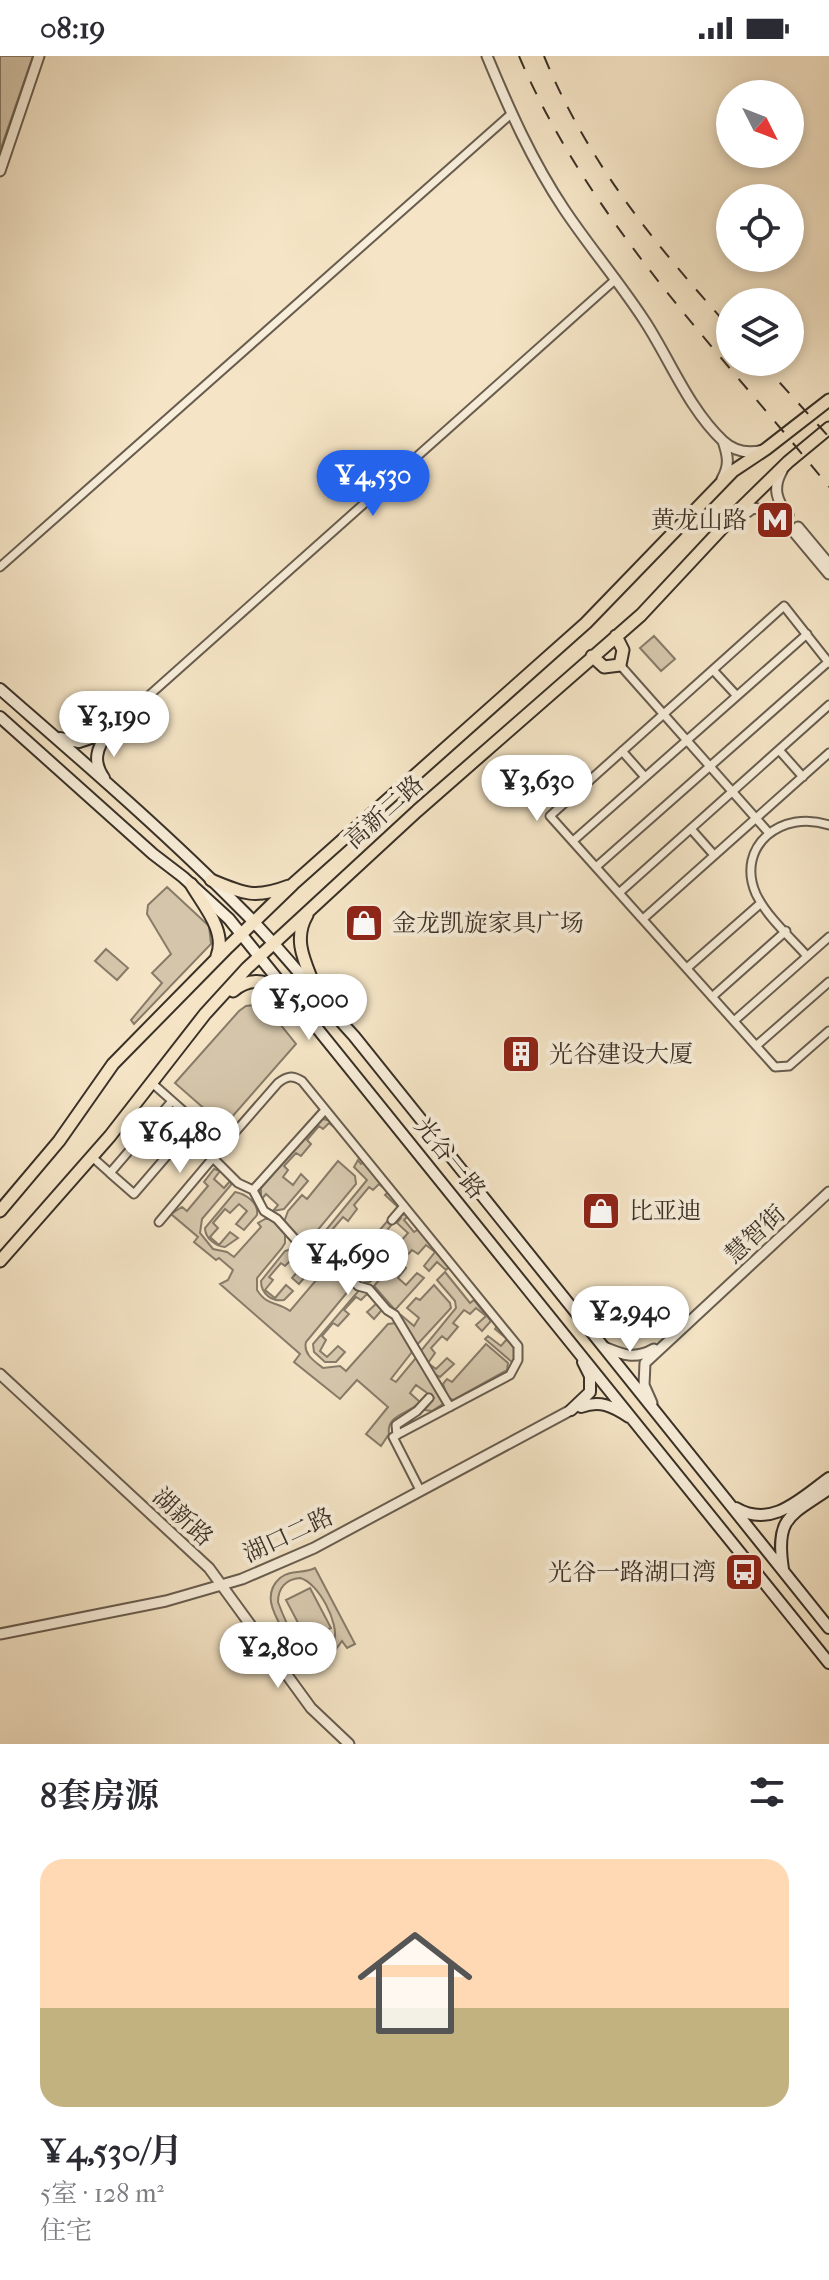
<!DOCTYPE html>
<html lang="zh">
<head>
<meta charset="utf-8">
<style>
  body { margin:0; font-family:"IM FELL French Canon","Noto Serif SC",serif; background:#f2f2f3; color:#2b2b33; height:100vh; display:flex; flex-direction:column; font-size:30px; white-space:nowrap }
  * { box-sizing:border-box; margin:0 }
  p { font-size:26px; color:#7c7c81 }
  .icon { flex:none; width:44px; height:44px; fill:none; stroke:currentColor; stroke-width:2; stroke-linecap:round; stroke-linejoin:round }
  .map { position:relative; height:1688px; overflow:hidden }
  .panel { display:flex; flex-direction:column; background:#fff; flex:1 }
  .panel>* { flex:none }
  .needle { width:52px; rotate:132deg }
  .tools { position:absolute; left:716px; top:24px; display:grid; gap:16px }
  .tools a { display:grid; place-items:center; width:88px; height:88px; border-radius:50%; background:#fff; box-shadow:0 4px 12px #0003; font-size:40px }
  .price { position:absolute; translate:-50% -68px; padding:0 18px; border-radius:28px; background:#fff; color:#222; font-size:26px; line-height:52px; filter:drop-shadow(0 2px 4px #0008) }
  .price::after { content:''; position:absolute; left:50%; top:48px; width:24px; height:18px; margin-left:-12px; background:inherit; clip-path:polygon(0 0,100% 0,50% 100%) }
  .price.current { background:#2563eb; color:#fff }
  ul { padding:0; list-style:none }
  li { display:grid; align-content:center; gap:16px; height:424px; padding:0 40px }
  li+li { border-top:2px solid #e1e1e2 }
  li span { display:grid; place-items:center; height:248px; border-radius:24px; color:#555 }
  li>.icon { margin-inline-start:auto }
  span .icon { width:144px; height:144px; fill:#fffc; stroke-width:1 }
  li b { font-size:34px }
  h2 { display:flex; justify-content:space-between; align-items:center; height:96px; padding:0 40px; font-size:34px }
  .status { display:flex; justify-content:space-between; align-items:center; height:56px; padding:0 40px; background:#fff; direction:ltr }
  .status svg { height:22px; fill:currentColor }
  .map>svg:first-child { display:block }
  .green { fill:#d5c6ab; stroke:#877b69; stroke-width:2; fill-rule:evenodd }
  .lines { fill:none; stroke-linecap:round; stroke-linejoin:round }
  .minor-casing { stroke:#685d4f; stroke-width:11 }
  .tertiary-casing { stroke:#685d4f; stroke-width:13 }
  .secondary-casing { stroke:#393027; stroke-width:14 }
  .primary-casing { stroke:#393027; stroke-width:15 }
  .minor { stroke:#f8eeda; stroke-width:7 }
  .tertiary { stroke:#f8eeda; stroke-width:9 }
  .secondary { stroke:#f8eeda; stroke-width:10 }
  .primary { stroke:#f5e5c6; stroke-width:11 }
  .rail { stroke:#393027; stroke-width:2; stroke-dasharray:14 14; stroke-linecap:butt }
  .labels { text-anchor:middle; stroke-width:8; stroke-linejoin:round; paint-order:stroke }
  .poi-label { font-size:24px; fill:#393027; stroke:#f8eeda; text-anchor:start }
  .street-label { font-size:24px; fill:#393027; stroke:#f8eeda }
</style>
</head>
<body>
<div class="status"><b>08:19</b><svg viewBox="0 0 49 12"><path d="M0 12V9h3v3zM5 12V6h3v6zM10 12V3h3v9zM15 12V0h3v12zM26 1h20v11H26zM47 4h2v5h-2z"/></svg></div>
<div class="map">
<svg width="829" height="1688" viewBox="0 0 829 1688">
  <rect width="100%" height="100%" fill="#f5e5c6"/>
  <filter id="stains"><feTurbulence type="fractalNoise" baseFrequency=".0025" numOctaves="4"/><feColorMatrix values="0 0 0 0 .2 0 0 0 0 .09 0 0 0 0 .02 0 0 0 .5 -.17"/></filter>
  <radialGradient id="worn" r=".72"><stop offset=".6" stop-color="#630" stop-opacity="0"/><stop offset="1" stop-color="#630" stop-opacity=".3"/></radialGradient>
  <path class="green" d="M0 0H33L0 95Z
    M654 580 675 603 661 615 640 592Z
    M167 831 209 870 211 888 134 968 131 964 162 927 152 917 171 898 147 858 148 849Z
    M106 893 128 912 117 924 95 905Z
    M254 949 272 958 296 988 224 1070 175 1027 239 955 246 950Z
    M323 1063 331 1065 340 1076 329 1067 323 1073 319 1070 307 1084 311 1088 301 1100 296 1097 284 1110 288 1114 283 1121 293 1129 301 1118 308 1125 284 1153 273 1155 278 1149 266 1138 261 1144V1132L317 1067Z
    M358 1104 361 1108 364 1106 400 1149 398 1151 385 1139 388 1136 379 1128 373 1134 369 1131 354 1149 357 1153 348 1165 343 1161 331 1175 334 1179 329 1185 339 1194 345 1185 352 1191 342 1204 335 1206 318 1196 317 1185 367 1124 354 1111Z
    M338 1105 355 1120 356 1128 312 1181C299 1187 292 1175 284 1166L288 1155 302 1139 307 1143Z
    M214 1113 220 1115 214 1123 224 1132 231 1124V1129L202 1163 200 1177 213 1193 227 1196 234 1201 261 1171 258 1167 265 1163H271L285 1177V1187L282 1192 257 1222V1234C268 1251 277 1245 290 1255L329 1209 337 1212 354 1228 306 1286C303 1298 314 1305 323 1312L340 1310 346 1315 388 1268 396 1267 412 1296 391 1323 396 1326 415 1303H419L443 1348 432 1355 424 1354 434 1342 416 1329 410 1337 420 1346C410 1358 386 1358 389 1378L381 1390 366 1378 388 1351 357 1324 340 1343 294 1306 300 1298 220 1228 228 1224 233 1214 219 1202 216 1204 194 1186 198 1181 171 1158 182 1151 187 1155 208 1130 204 1126Z
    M235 1136C246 1138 259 1147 257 1159L244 1174 236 1168 247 1155 239 1148 230 1157 225 1153 213 1167 218 1172 210 1181 219 1189 230 1176 238 1182 225 1191C215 1190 205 1182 205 1172Z
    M405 1158 408 1160 404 1164 414 1176 419 1173 450 1210 446 1214 437 1206 429 1215 424 1210 435 1196 426 1189 418 1198 412 1194 400 1207 406 1212 398 1222 406 1229 417 1217 424 1222 395 1254 374 1230 402 1197 378 1176 390 1162 395 1165 387 1174 401 1185 408 1177 397 1167 401 1162 399 1160Z
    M375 1182 394 1198 370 1226 361 1227C352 1220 344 1214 349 1202L360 1209 370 1198 379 1205 386 1197 374 1188 367 1196 365 1194Z
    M297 1191 312 1205 310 1215 299 1228 292 1222 303 1209 294 1201 285 1210 281 1207 269 1221 273 1224 265 1234 275 1242 286 1229 293 1235 284 1244C272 1246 261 1238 261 1225L285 1195Z
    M445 1216 470 1247 474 1244 491 1265 482 1275 476 1269 486 1260 476 1252 470 1258 464 1254 453 1267 458 1271 447 1284 442 1280 431 1292 435 1297 428 1307 436 1313 447 1302 454 1308 440 1321 434 1318 420 1296 456 1252 455 1245 437 1224Z
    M434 1229 450 1247 451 1252 416 1290 400 1261 401 1259 414 1270 419 1262 407 1252 416 1242 420 1244Z
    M360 1233C370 1235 382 1245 381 1255L374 1263 367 1256 377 1247 367 1238 361 1244 356 1241 344 1254 349 1258 338 1270 333 1267 322 1280 326 1284 320 1295 327 1301 338 1290 345 1296 336 1306H325L314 1296 313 1288Z
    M497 1270C508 1282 521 1290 513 1307L485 1283 488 1280 501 1290 507 1283 495 1273Z
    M486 1288 508 1307 507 1314 453 1344 448 1342 443 1328 447 1323 452 1326Z
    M315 1512 355 1588 347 1592 342 1585 331 1600C306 1612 294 1594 283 1574 274 1558 262 1538 280 1522 291 1513 303 1518 315 1512ZM300 1522C318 1526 340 1568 334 1585L319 1596C297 1596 285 1565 278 1546 278 1532 286 1523 300 1522Z
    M310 1532 331 1572 307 1584 286 1544Z"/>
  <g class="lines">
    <g class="minor-casing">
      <path id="minor" d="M0 511 511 58
        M829 607 784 550 550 760 775 1011 789 1010 829 975
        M620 609 769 777
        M713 614 737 640
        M108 676 616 223
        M779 694 803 721
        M622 695 645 721
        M691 773 714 799
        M573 785 807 578
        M596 811 828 606
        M619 837 829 649
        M643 863 829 697
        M807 900C791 882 767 861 756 838 735 790 782 753 829 769
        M687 912 761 847
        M712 941 786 875
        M734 965 829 881
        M756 990 829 926
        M152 1027 223 1090 278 1027C287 1020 292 1019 302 1025L518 1290V1304L510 1319 393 1381 420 1434
        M172 1045 110 1117 134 1138 196 1066
        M91 1100 110 1117
        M214 1103 238 1127 253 1134 325 1054
        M253 1134 264 1155 277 1163 294 1182 309 1190 322 1204 339 1210 358 1230 369 1233 387 1254 395 1259 450 1351
        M392 1164 404 1150
        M159 1166 223 1090
        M397 1379 396 1369 417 1355 429 1342"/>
    </g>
    <g class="tertiary-casing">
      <path id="tertiary" d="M487 0C509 53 532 105 564 153 590 192 621 228 646 267 671 306 689 353 723 385 735 396 748 398 763 394
        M0 115 39 0
        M782 415C772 432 777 445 788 459
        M722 423C730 409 728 400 723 385
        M735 465 753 452 778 457 829 518
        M798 471 829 508
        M604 1291C623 1299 635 1304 654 1293
        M0 1318 209 1512 311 1652 349 1688
        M652 1347 644 1329 645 1307 829 1136
        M0 1578 166 1545 242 1523 314 1492 571 1354"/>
    </g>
    <g class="secondary-casing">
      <path id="secondary" d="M0 633C81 704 164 775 240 852 281 892 315 938 354 980L829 1572
        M0 661 153 798 183 821 229 863 829 1607
        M60 682 79 686 106 677
        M104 722C92 705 97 692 108 676
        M581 1351C600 1344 612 1350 629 1361
        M571 1354 590 1336V1320L583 1306
        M736 1452C772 1473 801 1442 829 1422
        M783 1513C775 1461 790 1460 829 1433"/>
    </g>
    <g class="primary-casing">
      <path id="primary" d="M592 600 604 611 620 609 623 594 616 580
        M211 824C244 838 255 843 289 830
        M191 828C203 849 227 875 217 900
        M307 859C290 888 310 913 318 941
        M233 935C254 917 272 928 293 939
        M0 1155 59 1085 113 1008 228 891 293 828 586 567 733 415 766 393 829 344
        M0 1205 110 1080 205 958 247 912 417 755 641 559 740 453 788 406 829 372"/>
    </g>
    <use href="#minor" class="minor"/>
    <use href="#tertiary" class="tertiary"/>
    <use href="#secondary" class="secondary"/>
    <use href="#primary" class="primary"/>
    <path class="rail" d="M519 0C589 165 718 293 829 431
      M544 0C588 107 654 187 730 272
      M761 306 829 381"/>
  </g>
  <defs>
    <g id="metro-square" transform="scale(2)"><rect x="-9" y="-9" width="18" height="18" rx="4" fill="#8f2418" stroke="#f8eeda"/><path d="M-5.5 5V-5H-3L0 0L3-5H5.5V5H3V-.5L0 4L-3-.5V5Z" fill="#fff"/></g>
    <g id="shop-square" transform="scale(2)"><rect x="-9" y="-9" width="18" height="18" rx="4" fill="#8f2418" stroke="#f8eeda"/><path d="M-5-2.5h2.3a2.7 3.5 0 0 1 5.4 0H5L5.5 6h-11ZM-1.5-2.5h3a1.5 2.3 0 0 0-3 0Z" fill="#fff"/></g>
    <g id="building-square" transform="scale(2)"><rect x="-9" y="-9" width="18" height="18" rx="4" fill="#8f2418" stroke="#f8eeda"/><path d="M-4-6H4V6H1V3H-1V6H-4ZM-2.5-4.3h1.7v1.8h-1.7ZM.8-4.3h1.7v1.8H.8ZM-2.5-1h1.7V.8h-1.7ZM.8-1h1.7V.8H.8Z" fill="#fff"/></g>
    <g id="bus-square" transform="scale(2)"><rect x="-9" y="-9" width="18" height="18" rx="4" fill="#8f2418" stroke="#f8eeda"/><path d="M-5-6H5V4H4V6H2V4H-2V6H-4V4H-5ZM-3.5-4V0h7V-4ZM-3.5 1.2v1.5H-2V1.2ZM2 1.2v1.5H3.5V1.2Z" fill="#fff"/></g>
  </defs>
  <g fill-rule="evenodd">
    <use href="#metro-square" x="775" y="464"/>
    <use href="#shop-square" x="364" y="867"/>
    <use href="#building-square" x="521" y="998"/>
    <use href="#shop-square" x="601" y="1155"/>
    <use href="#bus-square" x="744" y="1516"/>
  </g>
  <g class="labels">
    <g class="poi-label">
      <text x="747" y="472" text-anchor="end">黄龙山路</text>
      <text x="392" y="875">金龙凯旋家具广场</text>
      <text x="549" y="1006">光谷建设大厦</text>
      <text x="629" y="1163">比亚迪</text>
      <text x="716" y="1524" text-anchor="end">光谷一路湖口湾</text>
    </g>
    <g class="street-label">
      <text transform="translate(384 756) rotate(-42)" y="8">高新二路</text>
      <text transform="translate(450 1102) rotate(51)" y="8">光谷一路</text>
      <text transform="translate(755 1178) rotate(-43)" y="8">慧智街</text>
      <text transform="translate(183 1461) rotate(43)" y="8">湖新路</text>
      <text transform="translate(288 1479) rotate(-25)" y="8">湖口二路</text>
    </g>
  </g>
  <rect width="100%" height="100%" filter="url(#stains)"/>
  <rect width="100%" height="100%" fill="url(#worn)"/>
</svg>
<div class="tools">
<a><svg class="needle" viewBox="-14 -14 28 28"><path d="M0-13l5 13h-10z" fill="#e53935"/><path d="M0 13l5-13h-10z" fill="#7c7c81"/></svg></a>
<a><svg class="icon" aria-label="locate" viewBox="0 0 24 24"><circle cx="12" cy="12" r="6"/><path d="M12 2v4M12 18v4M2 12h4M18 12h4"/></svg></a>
<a><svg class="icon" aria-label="layers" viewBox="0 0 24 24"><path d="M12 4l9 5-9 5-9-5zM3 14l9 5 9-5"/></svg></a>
</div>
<b class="price current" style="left:373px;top:462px">¥4,530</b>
<b class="price" style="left:114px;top:703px">¥3,190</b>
<b class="price" style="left:537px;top:767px">¥3,630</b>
<b class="price" style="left:309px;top:986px">¥5,000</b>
<b class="price" style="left:180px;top:1119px">¥6,480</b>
<b class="price" style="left:348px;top:1241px">¥4,690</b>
<b class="price" style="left:630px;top:1298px">¥2,940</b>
<b class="price" style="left:278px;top:1634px">¥2,800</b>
</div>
<section class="panel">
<h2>8套房源<svg class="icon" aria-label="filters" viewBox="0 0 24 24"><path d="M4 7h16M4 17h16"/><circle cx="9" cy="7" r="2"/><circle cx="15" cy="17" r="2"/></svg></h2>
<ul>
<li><span style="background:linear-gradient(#ffd9b3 60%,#c2b280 0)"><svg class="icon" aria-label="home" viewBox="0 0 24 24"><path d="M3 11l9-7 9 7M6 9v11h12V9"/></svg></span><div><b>¥4,530/月</b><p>5室 · 128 m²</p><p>住宅</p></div></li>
</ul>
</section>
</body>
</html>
